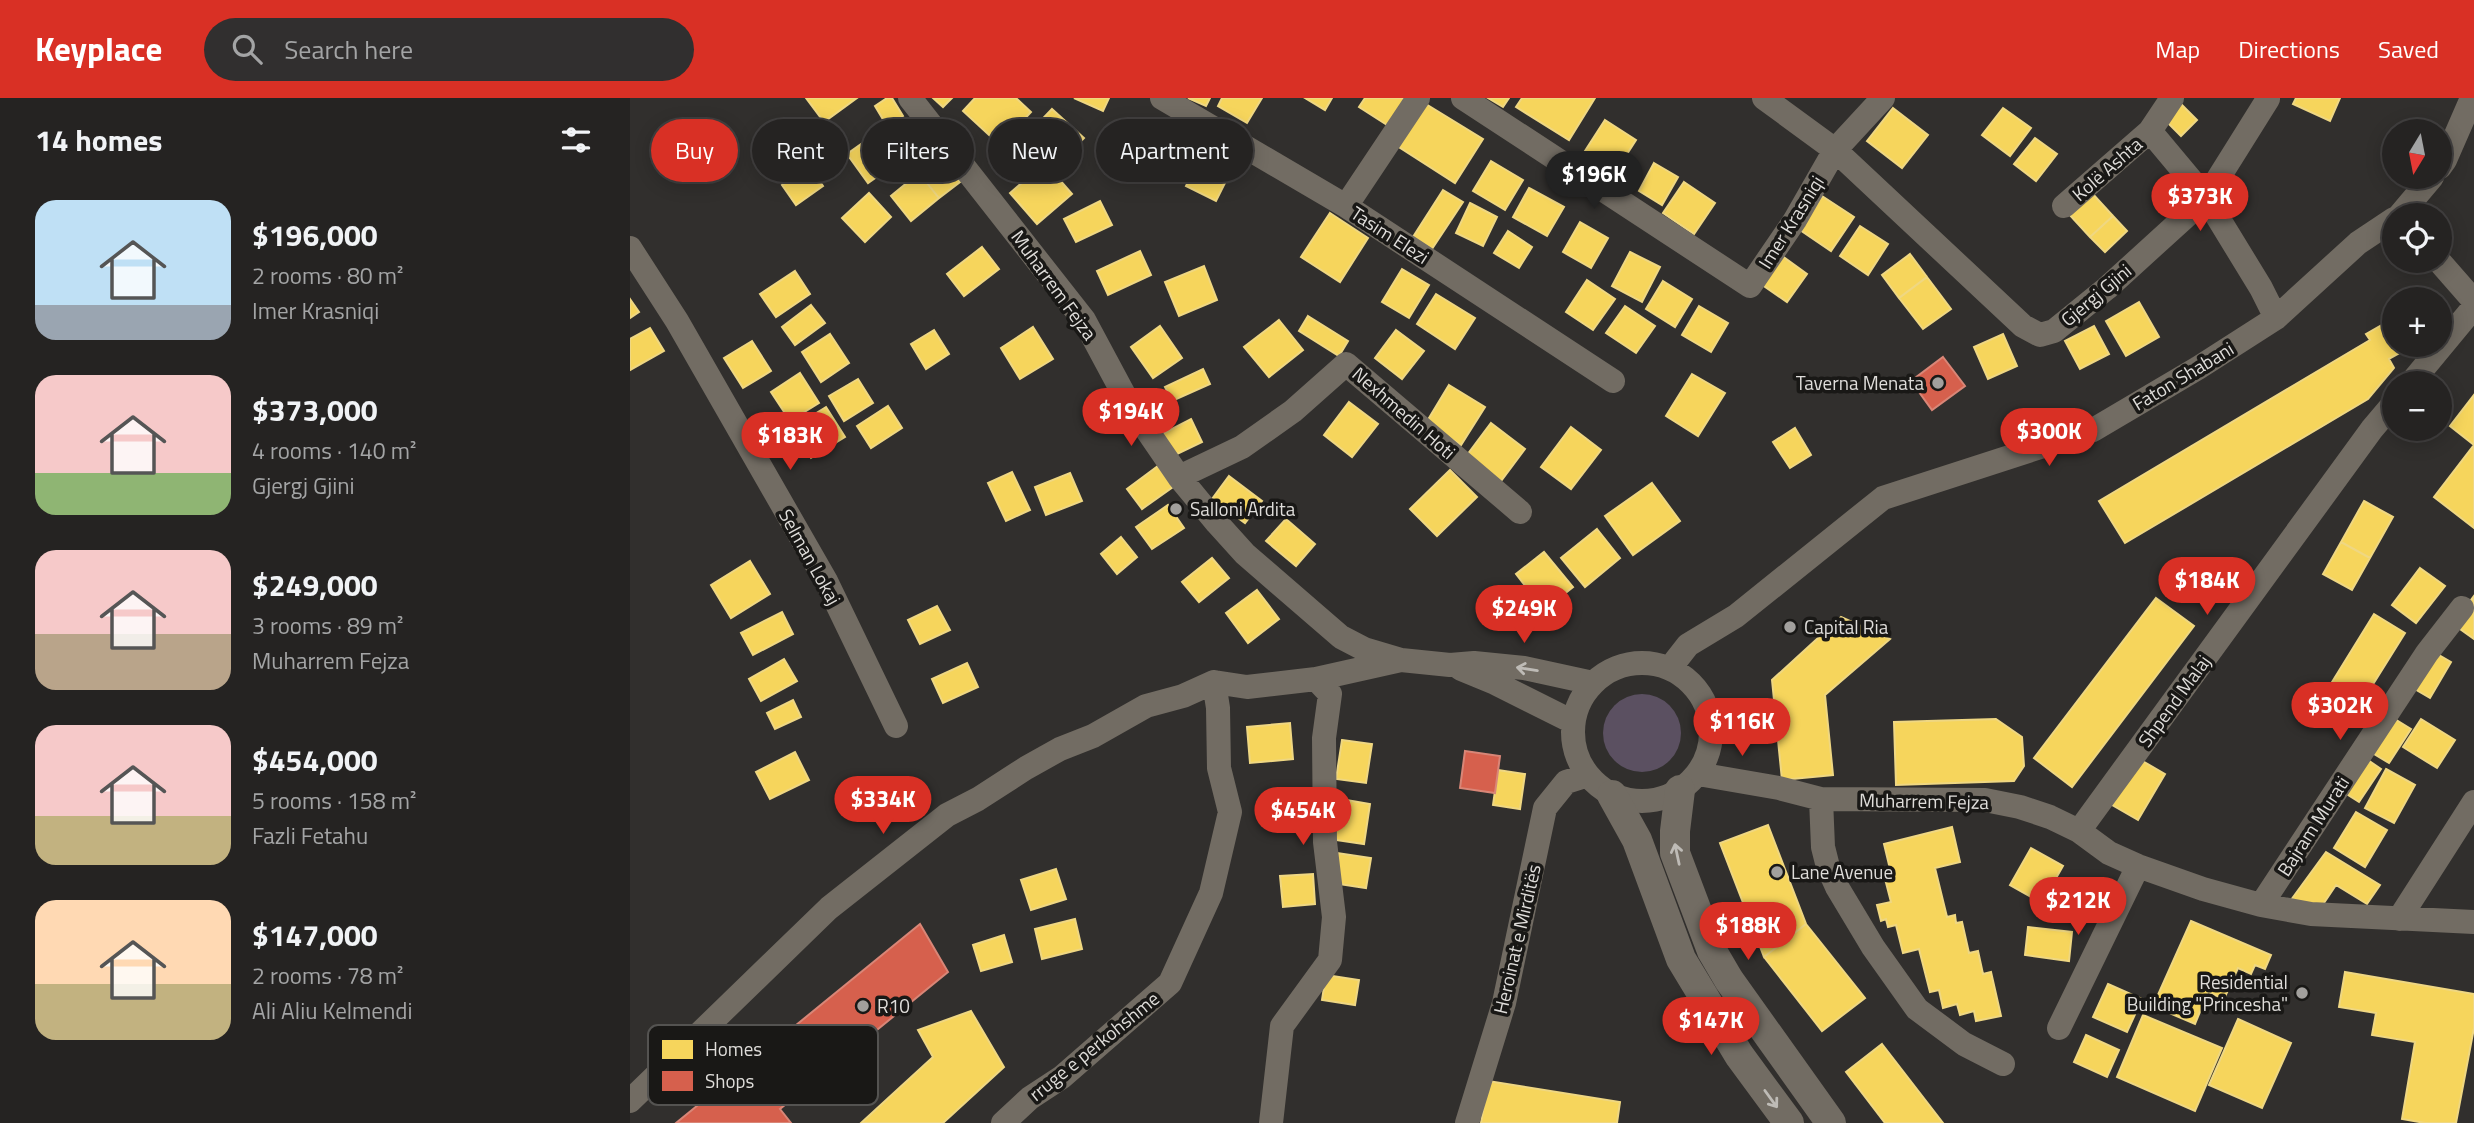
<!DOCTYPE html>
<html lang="en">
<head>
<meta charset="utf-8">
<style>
  body { margin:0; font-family:"Titillium Web",sans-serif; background:#312f2f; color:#f1f3f6; height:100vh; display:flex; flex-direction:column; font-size:26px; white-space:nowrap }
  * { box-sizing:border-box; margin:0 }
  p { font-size:23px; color:#a3a4a5 }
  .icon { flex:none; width:38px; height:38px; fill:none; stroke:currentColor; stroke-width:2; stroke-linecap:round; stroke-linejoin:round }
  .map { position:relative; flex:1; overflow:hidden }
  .side { display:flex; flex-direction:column; background:#252322; width:630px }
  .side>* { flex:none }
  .guide { position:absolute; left:21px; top:21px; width:665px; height:63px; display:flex; gap:14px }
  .needle { width:46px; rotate:190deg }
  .buttons { position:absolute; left:1752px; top:21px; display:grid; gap:14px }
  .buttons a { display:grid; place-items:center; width:70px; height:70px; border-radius:50%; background:#252322; box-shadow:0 4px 18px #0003,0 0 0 2px #424040; font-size:35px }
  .price { position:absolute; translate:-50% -60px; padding:0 16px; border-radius:24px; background:#d93025; color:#fff; font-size:23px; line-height:46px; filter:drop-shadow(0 2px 4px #0008) }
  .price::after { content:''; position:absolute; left:50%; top:42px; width:21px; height:16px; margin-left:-10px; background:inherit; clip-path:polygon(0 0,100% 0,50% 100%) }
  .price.current { background:#222; color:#fff }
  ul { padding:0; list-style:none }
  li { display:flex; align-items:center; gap:21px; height:175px; padding:0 35px }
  li span { display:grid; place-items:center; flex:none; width:196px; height:140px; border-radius:21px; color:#555 }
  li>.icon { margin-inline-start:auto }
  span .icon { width:84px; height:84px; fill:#fffc; stroke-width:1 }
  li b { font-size:30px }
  h2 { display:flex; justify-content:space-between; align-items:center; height:84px; padding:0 35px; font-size:30px }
  .pill { padding:0 24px; border-radius:32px; background:#252322; box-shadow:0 4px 18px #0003,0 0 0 2px #424040; font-size:24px; line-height:63px }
  .pill.current { background:#d93025; color:#fff }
  header { display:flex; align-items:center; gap:42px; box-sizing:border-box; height:98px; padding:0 35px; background:#d93025; color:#fff }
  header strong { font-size:33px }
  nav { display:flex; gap:38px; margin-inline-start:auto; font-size:24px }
  .search { width:490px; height:63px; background:#312f2f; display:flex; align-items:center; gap:18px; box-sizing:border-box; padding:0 24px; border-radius:38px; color:#a3a4a5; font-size:26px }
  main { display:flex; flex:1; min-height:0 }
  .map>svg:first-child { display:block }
  .green { fill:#5b5061 }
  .homes { fill:#f6d55c; stroke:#efd782; stroke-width:2 }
  .shops { fill:#d6604d; stroke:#d98677; stroke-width:2 }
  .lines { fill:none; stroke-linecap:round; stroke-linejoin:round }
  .minor { stroke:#726c63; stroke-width:24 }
  .major { stroke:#726c63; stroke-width:30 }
  .oneway { stroke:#bebbb6 }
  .poi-dot { fill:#a2a09d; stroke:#191816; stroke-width:2.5 }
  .labels { text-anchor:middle; stroke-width:7; stroke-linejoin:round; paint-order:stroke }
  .street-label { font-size:19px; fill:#dfddda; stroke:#191816 }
  .poi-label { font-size:19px; fill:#dfddda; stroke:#191816; text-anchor:start }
  .key { fill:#191816; stroke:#545351; stroke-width:2 }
  .key-label { font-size:19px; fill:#dfddda }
</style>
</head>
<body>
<header>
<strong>Keyplace</strong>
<div class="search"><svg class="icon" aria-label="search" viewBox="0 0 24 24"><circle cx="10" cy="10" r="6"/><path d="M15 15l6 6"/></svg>Search here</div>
<nav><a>Map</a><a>Directions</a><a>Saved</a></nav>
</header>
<main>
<section class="side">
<h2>14 homes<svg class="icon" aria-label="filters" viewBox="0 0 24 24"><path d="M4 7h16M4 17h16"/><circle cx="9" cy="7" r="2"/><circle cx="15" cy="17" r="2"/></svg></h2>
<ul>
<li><span style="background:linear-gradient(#bfe0f5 75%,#9aa5b1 0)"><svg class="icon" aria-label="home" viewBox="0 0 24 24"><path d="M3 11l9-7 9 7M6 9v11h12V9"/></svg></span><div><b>$196,000</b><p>2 rooms · 80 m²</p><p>Imer Krasniqi</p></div></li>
<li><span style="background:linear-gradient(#f6c9c9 70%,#8fb573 0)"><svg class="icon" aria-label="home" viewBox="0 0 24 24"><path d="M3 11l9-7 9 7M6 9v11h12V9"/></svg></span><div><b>$373,000</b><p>4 rooms · 140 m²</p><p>Gjergj Gjini</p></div></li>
<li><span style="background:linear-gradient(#f6c9c9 60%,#b9a48a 0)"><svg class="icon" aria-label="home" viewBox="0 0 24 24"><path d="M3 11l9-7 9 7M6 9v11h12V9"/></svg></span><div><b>$249,000</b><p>3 rooms · 89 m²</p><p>Muharrem Fejza</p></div></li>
<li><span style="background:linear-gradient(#f6c9c9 65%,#c2b280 0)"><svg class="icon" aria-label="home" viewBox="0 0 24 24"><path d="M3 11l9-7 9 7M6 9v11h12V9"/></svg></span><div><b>$454,000</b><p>5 rooms · 158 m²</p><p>Fazli Fetahu</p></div></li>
<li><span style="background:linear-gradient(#ffd9b3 60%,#c2b280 0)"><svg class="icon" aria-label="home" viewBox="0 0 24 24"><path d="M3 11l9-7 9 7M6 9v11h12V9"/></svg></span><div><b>$147,000</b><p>2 rooms · 78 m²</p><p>Ali Aliu Kelmendi</p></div></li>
</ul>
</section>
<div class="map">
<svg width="1844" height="1025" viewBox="0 0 1844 1025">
  <rect width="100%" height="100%" fill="#312f2d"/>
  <path class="green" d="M973 635a39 39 0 1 1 78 0a39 39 0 1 1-78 0Z"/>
  <path class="homes" d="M176 0H227L194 24Z
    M257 0H262L273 18 257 28 245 8Z
    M303 0H322L313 9Z
    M345 0H386L401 14 370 47 333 13Z
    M444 0H479L473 13Z
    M558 0H580L576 8Z
    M592 0H632L617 25 588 8Z
    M675 0H702L695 12Z
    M735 0H776L757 27 729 9Z
    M858 0H879L873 9Z
    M892 0H965L939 42 886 9Z
    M1666 0H1710L1700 23 1663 6Z
    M1546 1 1567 22 1551 38 1530 17Z
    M791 3 853 41 825 85 764 46Z
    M1263 10 1298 37 1272 70 1237 43Z
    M1373 10 1401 30 1380 58 1352 37Z
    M422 11 454 40 431 64 399 35Z
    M975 22 1006 42 986 73 955 53Z
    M515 24 546 41 530 71 499 54Z
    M244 37 265 66 238 85 217 56Z
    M1405 40 1427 56 1406 83 1384 66Z
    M310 59 330 84 309 100 289 75Z
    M569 62 599 77 586 103 556 88Z
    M861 63 893 82 875 112 843 93Z
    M415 65 442 96 407 126 380 95Z
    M1024 65 1048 79 1032 107 1009 93Z
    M179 68 193 88 166 107 152 87Z
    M289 75 309 100 281 123 261 98Z
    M1054 84 1085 105 1064 136 1033 115Z
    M899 90 934 109 917 138 883 119Z
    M813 92 833 104 802 151 783 139Z
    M1461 94 1483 118 1460 139 1438 115Z
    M239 95 261 119 235 144 212 120Z
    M1192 98 1224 119 1201 153 1170 132Z
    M470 103 482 127 446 144 434 121Z
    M840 105 867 119 853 148 826 135Z
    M700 115 738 140 710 184 671 159Z
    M1483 118 1497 133 1475 154 1460 139Z
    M950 124 978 140 961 170 933 154Z
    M1230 128 1258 146 1238 177 1210 158Z
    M878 133 902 149 889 170 864 155Z
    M352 149 369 171 334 198 317 176Z
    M510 153 521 177 478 197 467 173Z
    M1000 154 1030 169 1012 204 982 188Z
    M1148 155 1177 176 1157 204 1128 184Z
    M1280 156 1297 179 1269 200 1252 177Z
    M574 168 587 202 549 218 535 184Z
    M772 171 799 187 779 220 752 204Z
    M165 173 180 196 146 219 130 196Z
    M1297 179 1321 211 1293 231 1269 200Z
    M957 182 985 201 963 232 936 214Z
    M1033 183 1062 201 1045 229 1016 211Z
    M806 196 845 220 825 251 787 226Z
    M0 201 9 214 0 220Z
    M1509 204 1529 239 1496 258 1476 223Z
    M181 207 195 225 165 247 152 229Z
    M995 208 1025 228 1006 255 976 235Z
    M1069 208 1098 225 1081 254 1052 237Z
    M678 218 718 243 709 258 669 233Z
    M1764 220V247H1784L1759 261 1764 270 1738 301 1495 445 1469 403 1740 242 1736 236Z
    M649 222 673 252 639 279 614 249Z
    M530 228 552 260 523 280 501 249Z
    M1464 228 1479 256 1450 271 1435 243Z
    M403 229 423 261 390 281 371 250Z
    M20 230 34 253 0 272V241Z
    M304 232 319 256 296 271 281 246Z
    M766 232 794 253 772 281 745 260Z
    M200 236 219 265 191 284 172 254Z
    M1373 236 1387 268 1358 281 1344 249Z
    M122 243 141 273 113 290 94 260Z
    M573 271 580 286 542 303 535 289Z
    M170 275 189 305 160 323 141 294Z
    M1062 276 1095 295 1068 338 1036 318Z
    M228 281 243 305 214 323 199 298Z
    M819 287 855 309 831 347 796 325Z
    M1844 297V347L1820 328Z
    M719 304 748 326 722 359 694 337Z
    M258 308 272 330 241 350 227 328Z
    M196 309 215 339 181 360 162 330Z
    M561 321 572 344 543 358 532 336Z
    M861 325 895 351 871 383 837 357Z
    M941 329 971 352 941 391 911 369Z
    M1165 330 1181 357 1160 370 1143 344Z
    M1844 347V430L1804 399Z
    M528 368 543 389 512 411 497 391Z
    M820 372 847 399 807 438 780 411Z
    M382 374 400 412 376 423 358 385Z
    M440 375 452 403 416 417 405 389Z
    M599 378 632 403 615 425 582 401Z
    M1022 385 1050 423 1003 457 975 418Z
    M1734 403 1763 419 1740 460 1711 444Z
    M538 407 554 430 522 451 506 429Z
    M656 421 685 446 666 468 636 443Z
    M967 431 990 460 955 489 931 460Z
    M491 439 507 459 487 476 471 456Z
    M1711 444 1740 460 1722 492 1693 476Z
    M914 454 943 489 914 512 886 476Z
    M582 460 599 480 569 504 552 484Z
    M120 463 140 496 101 520 81 487Z
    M1790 470 1815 488 1786 525 1762 507Z
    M627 492 649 521 618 545 596 515Z
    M1844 498V541L1823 526Z
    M1526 500 1564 528 1442 689 1404 660Z
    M307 508 320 532 290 546 278 522Z
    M152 514 163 536 123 557 111 535Z
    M1744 516 1775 535 1722 620 1691 602Z
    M1211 519 1260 541 1195 597 1203 677 1152 682 1142 582Z
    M1797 550 1821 564 1800 600 1776 586Z
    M154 561 167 583 131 603 119 581Z
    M337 565 348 589 313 605 302 581Z
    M163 602 171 619 145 631 137 615Z
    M1755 615 1781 631 1759 665 1734 650Z
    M1366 621 1392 639 1394 668 1384 683 1266 687 1264 624Z
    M1791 621 1825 642 1807 670 1773 649Z
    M660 625 663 661 620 665 617 629Z
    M712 642 742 646 736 685 706 681Z
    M165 654 179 682 140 701 126 674Z
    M1729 656 1751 671 1729 704 1707 690Z
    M1509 661 1535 676 1508 722 1482 707Z
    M1756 671 1785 687 1764 725 1735 710Z
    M868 672 895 676 890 711 863 707Z
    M705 700 740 706 734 746 699 741Z
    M1726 714 1757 732 1735 769 1704 750Z
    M1138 727 1176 826 1134 859 1090 745Z
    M1322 729 1330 764 1305 770 1317 819 1325 817 1326 825 1332 824 1339 855 1348 853 1353 876 1361 874 1371 918 1346 923 1344 913 1330 917 1327 906 1313 910 1309 892 1300 894 1289 851 1273 855 1266 827 1258 829 1256 821 1251 823 1247 807 1261 804 1253 773 1260 771 1254 746Z
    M1401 750 1433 768 1412 805 1380 787Z
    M1696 754 1750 787 1737 806 1706 787 1692 808 1661 802Z
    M707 755 741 760 736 790 702 785Z
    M426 771 436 801 401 812 391 782Z
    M683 776 685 806 653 809 650 778Z
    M445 821 452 851 412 861 405 831Z
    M1561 823 1641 857 1635 871 1625 867 1621 876 1608 870 1594 901 1578 894 1565 926 1523 908Z
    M1176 826 1235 900 1192 933 1134 859Z
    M1398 829 1442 834 1439 863 1395 857Z
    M374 837 382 864 351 873 343 847Z
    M1715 874 1844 896V930L1826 1025H1795L1772 1021 1785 944 1742 937 1746 915 1709 909Z
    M696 877 729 882 725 907 692 902Z
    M1478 886 1512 901 1497 934 1463 919Z
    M341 913 374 969 313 1025H231L303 959 288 932Z
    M1513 917 1592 950 1565 1013 1487 979Z
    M1608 921 1661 945 1632 1010 1579 987Z
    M1456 937 1489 952 1477 979 1444 964Z
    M1252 946 1313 1025H1255L1216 974Z
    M858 983 990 1004 987 1025H851Z"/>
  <path class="shops" d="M1313 259 1335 288 1302 312 1281 283Z
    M835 653 870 658 865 695 830 690Z
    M290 826 318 874 150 1011 161 1025H46Z"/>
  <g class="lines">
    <path class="minor" d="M280 0 454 222 499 306 549 379 587 425 615 456 711 539 734 551 771 562 820 567 844 565 894 570 963 585
      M532 0 716 108 983 283
      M833 0 1120 188 1165 122 1205 52 1253 0
      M1134 0 1205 52 1393 228 1410 237 1424 233 1477 190 1576 100 1638 1
      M1520 33 1576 100 1631 190 1646 220
      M1810 69 1815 62 1842 0
      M716 108 788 0
      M1434 108 1520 33 1542 0
      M1770 117 1802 79
      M0 150 47 223 196 483 266 628
      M1809 163 1844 203
      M1781 285 1844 209
      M549 379 612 349 663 313 716 266 890 414
      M943 634a69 69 0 1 1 138 0a69 69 0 1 1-138 0Z
      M1040 570 1058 547 1106 518 1253 400 1463 332 1568 270 1646 220 1728 145 1764 121
      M831 571 865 585 943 624
      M1068 676 1149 690 1191 701 1355 702 1390 709 1420 719 1449 733 1479 755 1508 768 1573 791 1631 807 1681 816 1844 824
      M1191 701 1193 749 1198 769 1207 789 1243 849 1287 911 1334 946 1373 966
      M1449 733 1742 331 1764 305
      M1631 807 1797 555 1832 510
      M1769 821 1844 704
      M1429 930 1508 768
      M0 1003 199 810 317 717 348 701 396 670 430 651 463 638 516 608 553 598 584 584 617 589 686 581
      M373 1025 400 1000 432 979 540 885 581 795 600 714 589 670 588 610 584 584
      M641 1025 652 928 700 862 704 819 695 744 694 640 700 596 686 581 771 562
      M837 1025 874 905 915 710 936 684 958 677"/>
    <path class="major" d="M1050 692 1045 733V755L1082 853 1099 882 1201 1025
      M982 697 1007 742 1051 861 1109 957 1159 1025"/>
  </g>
  <defs><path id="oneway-shaft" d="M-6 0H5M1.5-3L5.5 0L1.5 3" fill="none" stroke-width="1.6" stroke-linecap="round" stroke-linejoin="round" transform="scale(1.75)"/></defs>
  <g class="oneway">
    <use href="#oneway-shaft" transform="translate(897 571) rotate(-171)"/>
    <use href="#oneway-shaft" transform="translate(1047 756) rotate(-102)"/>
    <use href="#oneway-shaft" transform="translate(1141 1001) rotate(54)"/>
  </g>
  <g class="poi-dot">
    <circle cx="1308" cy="285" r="7"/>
    <circle cx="546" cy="411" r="7"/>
    <circle cx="1160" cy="529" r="7"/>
    <circle cx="1147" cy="774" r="7"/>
    <circle cx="1672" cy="895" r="7"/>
    <circle cx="233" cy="908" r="7"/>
  </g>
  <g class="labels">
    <g class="street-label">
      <text transform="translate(1477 71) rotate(-41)" y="7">Kolë Ashta</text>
      <text transform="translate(1161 124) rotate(-58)" y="7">Imer Krasniqi</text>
      <text transform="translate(760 137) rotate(33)" y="7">Tasim Elezi</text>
      <text transform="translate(424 187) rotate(54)" y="7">Muharrem Fejza</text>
      <text transform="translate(1466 197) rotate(-40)" y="7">Gjergj Gjini</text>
      <text transform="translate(1553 278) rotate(-31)" y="7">Faton Shabani</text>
      <text transform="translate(774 315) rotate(41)" y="7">Nexhmedin Hoti</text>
      <text transform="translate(180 459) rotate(61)" y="7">Selman Lokaj</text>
      <text transform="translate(1544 603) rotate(-54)" y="7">Shpend Malaj</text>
      <text transform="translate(1294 703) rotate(1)" y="7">Muharrem Fejza</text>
      <text transform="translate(1683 728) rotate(-57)" y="7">Bajram Murati</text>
      <text transform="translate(887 841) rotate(-77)" y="7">Heroinat e Mirditës</text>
      <text transform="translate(464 948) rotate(-39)" y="7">rruge e perkohshme</text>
    </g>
    <g class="poi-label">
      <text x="1294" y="292" text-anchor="end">Taverna Menata</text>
      <text x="560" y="418">Salloni Ardita</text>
      <text x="1174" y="536">Capital Ria</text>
      <text x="1161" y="781">Lane Avenue</text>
      <text x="1658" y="891" text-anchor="end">Residential<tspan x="1658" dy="22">Building "Princesha"</tspan></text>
      <text x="247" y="915">R10</text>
    </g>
  </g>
  <rect x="18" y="927" width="230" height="80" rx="10" class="key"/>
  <rect x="32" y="942" width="31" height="19" fill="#f6d55c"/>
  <rect x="32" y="973" width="31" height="20" fill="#d6604d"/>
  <g class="key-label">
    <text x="75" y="958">Homes</text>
    <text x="75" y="990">Shops</text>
  </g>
</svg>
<div class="buttons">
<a><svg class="needle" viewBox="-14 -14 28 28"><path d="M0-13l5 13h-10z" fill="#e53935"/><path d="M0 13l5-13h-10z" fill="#a3a4a5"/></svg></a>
<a><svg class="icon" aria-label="locate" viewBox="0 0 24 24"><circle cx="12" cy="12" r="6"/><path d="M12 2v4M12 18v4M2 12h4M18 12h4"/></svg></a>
<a>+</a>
<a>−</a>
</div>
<b class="price current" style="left:964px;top:113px">$196K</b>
<b class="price" style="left:1570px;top:135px">$373K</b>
<b class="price" style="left:501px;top:350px">$194K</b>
<b class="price" style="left:1419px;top:370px">$300K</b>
<b class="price" style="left:160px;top:374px">$183K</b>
<b class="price" style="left:1577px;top:519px">$184K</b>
<b class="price" style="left:894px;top:547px">$249K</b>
<b class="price" style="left:1710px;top:644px">$302K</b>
<b class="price" style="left:1112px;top:660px">$116K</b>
<b class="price" style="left:253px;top:738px">$334K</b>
<b class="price" style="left:673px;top:749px">$454K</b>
<b class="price" style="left:1448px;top:839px">$212K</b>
<b class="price" style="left:1118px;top:864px">$188K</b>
<b class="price" style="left:1081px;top:959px">$147K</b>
<div class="guide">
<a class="pill current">Buy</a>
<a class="pill">Rent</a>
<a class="pill">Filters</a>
<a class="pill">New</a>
<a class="pill">Apartment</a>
</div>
</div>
</main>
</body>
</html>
